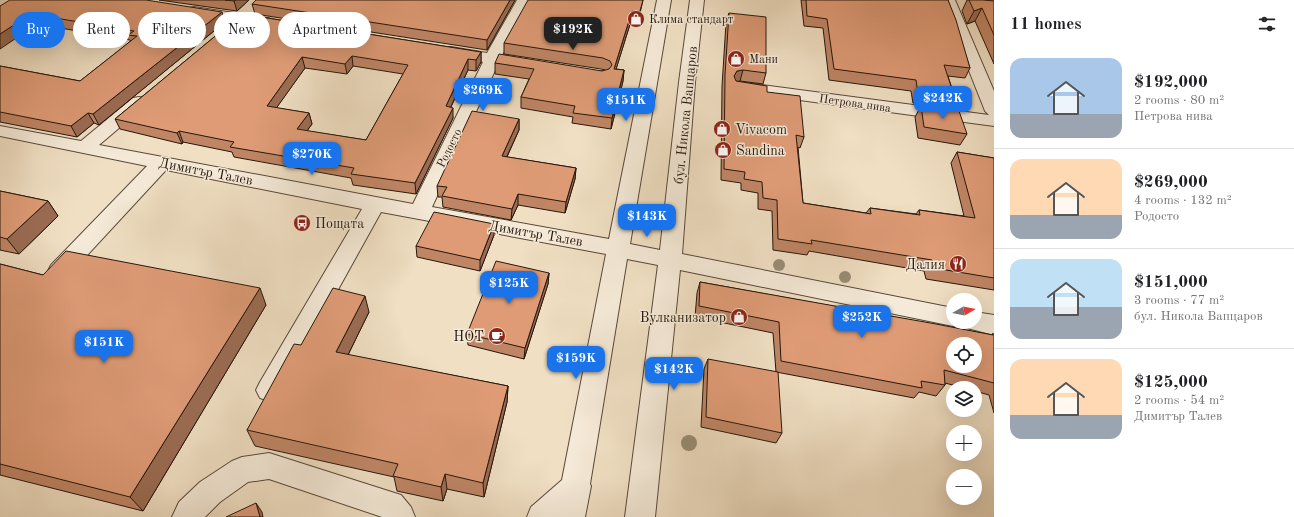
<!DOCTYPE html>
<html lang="en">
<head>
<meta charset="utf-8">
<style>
  body { margin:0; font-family:"Old Standard TT",serif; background:#f6f6f6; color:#202124; height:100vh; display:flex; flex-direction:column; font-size:15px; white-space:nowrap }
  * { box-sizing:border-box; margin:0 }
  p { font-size:13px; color:#757577 }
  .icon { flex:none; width:22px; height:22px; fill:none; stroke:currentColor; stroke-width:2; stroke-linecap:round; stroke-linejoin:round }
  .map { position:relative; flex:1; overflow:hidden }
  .side { display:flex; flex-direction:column; background:#fff; width:300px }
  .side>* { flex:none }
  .top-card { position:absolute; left:12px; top:12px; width:380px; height:36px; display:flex; gap:8px }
  .needle { width:26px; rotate:81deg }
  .fabs { position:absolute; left:946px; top:293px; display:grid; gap:8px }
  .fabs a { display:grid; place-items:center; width:36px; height:36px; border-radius:50%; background:#fff; box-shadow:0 4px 16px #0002; font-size:20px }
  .price { position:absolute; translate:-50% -34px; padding:0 9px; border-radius:8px; background:#1a73e8; color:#fff; font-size:13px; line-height:26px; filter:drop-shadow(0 1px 2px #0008) }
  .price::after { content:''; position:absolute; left:50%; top:24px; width:12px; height:9px; margin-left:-6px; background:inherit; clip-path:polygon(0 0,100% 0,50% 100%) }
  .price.selected { background:#222; color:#fff }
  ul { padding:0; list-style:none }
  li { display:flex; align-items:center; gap:12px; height:100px; padding:0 16px }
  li+li { border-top:1px solid #e0e0e0 }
  li span { display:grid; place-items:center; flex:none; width:112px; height:80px; border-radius:12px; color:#555 }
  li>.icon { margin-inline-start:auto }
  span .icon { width:48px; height:48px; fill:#fffc; stroke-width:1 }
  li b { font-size:17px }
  h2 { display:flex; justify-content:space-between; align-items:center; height:48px; padding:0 16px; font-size:17px }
  .chip { padding:0 14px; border-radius:18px; background:#fff; box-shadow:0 4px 16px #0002; font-size:14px; line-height:36px }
  .chip.selected { background:#1a73e8; color:#fff }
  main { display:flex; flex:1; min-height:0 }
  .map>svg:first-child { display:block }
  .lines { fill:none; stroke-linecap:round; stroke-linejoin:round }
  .minor-casing { stroke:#58493a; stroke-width:2 }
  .minor { fill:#f5ead8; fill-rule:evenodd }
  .tree { fill:#998d75 }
  .wall { fill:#bf8565; stroke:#26170c; fill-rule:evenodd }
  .shaded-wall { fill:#9b6c53; stroke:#26170c }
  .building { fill:#de9b76; stroke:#26170c; fill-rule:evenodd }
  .labels { text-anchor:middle; stroke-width:3; stroke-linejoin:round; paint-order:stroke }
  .far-poi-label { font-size:12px; fill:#26170c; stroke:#f5ead8; text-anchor:start }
  .far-street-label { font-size:12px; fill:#26170c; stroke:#f5ead8 }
  .street-label { font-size:14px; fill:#26170c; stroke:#f5ead8 }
  .poi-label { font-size:14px; fill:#26170c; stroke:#f5ead8; text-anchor:start }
</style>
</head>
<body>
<main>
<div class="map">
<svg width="994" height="517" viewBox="0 0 994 517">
  <rect width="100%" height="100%" fill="#f0dfc3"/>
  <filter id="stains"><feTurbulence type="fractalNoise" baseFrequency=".005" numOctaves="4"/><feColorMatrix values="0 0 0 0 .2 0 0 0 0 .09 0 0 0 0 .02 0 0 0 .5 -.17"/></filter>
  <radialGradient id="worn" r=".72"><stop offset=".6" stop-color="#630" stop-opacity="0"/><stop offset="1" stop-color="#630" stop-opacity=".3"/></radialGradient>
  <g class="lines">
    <g class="minor-casing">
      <path id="minor" d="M517 0H531L502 55 531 61 533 64 531 67 525 69 498 64 432 207 609 239 657 0H671L630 244 660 250 679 82 690 0H704L695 82 682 254 953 308V322H962L961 324 953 326 680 270 655 517H625L658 265 627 259 590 484 591 486 585 517H527L531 507 562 480 606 254 381 212 278 398 269 401 260 398 256 390 260 382 362 209 166 170 67 277 59 279 51 277 48 271 51 265 147 166 0 136V126L81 141 133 98 139 97 145 98 148 102 145 106 99 145 413 204 483 62 445 55 443 52 445 49 451 47 487 53Z
        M941 0H955L994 91V126L740 92 734 91 732 87 734 83 740 82 989 115 985 111Z
        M194 7 267 18 272 19 274 22 272 25 267 26 189 14 187 11 189 8Z
        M975 312 994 315V335L967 328 964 322H975Z
        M269 453 401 495 411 507 415 517H382L269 479 248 482 220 502 205 517H172L179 502 200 482 232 461 242 457Z"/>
    </g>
    <use href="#minor" class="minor"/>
  </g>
  <g class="tree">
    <circle cx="779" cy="265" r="6"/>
    <circle cx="845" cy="277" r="6"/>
    <circle cx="689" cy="443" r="8"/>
  </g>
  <path class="wall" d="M10 0 225 22 99 125 94 123 77 137 0 122V66L80 81 131 41 130 40 37 24Z
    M159 0H249L237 11Z
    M515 0 487 50 255 14 252 4Z
    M643 0 638 22 631 21 616 69 624 70 623 81 611 129 572 123 573 117 521 108V97L529 79 495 74V63L602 71 605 70 601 69 504 54V43Z
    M801 0H948L970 68 965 78 948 76 955 98 949 108 913 103 911 91 829 80 823 28 804 26Z
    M967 0H983L994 1V64L975 21 967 24 962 11Z
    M729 13 766 73 763 84 740 81H736L767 92 804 137 800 148 798 147 803 203 866 213 870 208 916 214 919 210 964 216 951 163 957 152 994 158V290L926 279 924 271 809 251 807 255 773 250 772 211 758 209V193L741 190V183L721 180 722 86 726 23Z
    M242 14 481 52V62L476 71 468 70 451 107 453 118 416 194 353 185 351 178 234 157 232 152 183 142 182 144 120 129 115 119ZM353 66 403 74 366 140 307 131 312 124 309 113 276 108 305 68 347 74Z
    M921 106 967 134 960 145 918 138 915 117Z
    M519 119V130L507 157 576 168 575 179 565 213 518 205 511 220 443 207 442 197H438L437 186Z
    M0 191 48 201 58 216 19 254 0 250Z
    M494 235 480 271 417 257 416 246Z
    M0 264 43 275 266 305 143 511 0 475Z
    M549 273 548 284 524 359 468 345 467 334Z
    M700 282 991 335 992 334H994V413L989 395 975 391V388H964L945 383V385L936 396 919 392 914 398 776 372 773 333 695 317 697 293Z
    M369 312 348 355 508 386 507 402 484 497 447 489 443 501 397 491 394 477 255 446 247 430 301 345Z
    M708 359 782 433 776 443 701 427 704 369Z"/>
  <path class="shaded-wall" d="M236 0H249L237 11 234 1Z
    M510 0H515L487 50V40Z
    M982 8 975 21 967 24 974 11Z
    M632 11 631 21 613 79 614 69Z
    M222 12 225 22 99 125 93 114Z
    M31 14 37 24 0 49V34Z
    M481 52V62L476 71V60Z
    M352 56 353 66 347 74 345 64Z
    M302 57 305 68 270 117 267 106Z
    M468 59V70L446 117V106Z
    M624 70 623 81 611 129 612 118Z
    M743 70 740 81 734 82V76L737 71Z
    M453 108V118L416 194 415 183Z
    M88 113 94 123 77 137 71 126Z
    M309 113 312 124 300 140 297 129Z
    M519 119V130L502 167V156Z
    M179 131 183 142 182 144 177 133Z
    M576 168 575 179 565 213 566 202Z
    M518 194V205L511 220 512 209Z
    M48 201 58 216 19 254 7 239Z
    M494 224V235L480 271V260Z
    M549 273 548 284 524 359 525 348Z
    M260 288 266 305 143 511 130 497Z
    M365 296 369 312 341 369 336 352Z
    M508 386 507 402 484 497 483 483Z
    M445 474 447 489 443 501 441 487Z
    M256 503 262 512 263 517H260Z"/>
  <path class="building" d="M10 0H146L222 12 93 114 88 113 71 126 0 112V66L80 81 137 36 128 35 134 31 31 14 0 34V6Z
    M225 0H236L234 1Z
    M256 0H510L487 40 252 4Z
    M528 0H643L640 11H632L614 69 624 70 612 118 573 113 575 106 521 97 534 69 495 63 499 54 602 71 609 69 612 65 610 61 603 58 504 43Z
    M806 0H948L956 20 970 68 944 65 955 98 918 93 916 80 834 69 827 19 807 16Z
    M969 0H983L994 1V35L982 8 974 11Z
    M729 13 766 17V73L743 70 737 71 734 76 736 81 767 86V92L800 96 804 137 796 135 803 203 871 214 870 208 920 215 919 210 975 218 957 152 994 158V278L934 268 932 260 811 240 812 244 778 239 777 200 763 198 762 182 744 179 745 172 724 169 725 75Z
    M242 14 481 52 476 60 468 59 446 106 453 108 415 183 351 174 354 168 230 147 234 142 179 131 177 133 115 119ZM352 56 408 65 366 140 297 129 309 113 267 106 302 57 345 64Z
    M921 106 959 111 967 134 924 127Z
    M472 111 519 119 502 156 576 168 566 202 518 194 512 209 442 196 447 187 437 186Z
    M0 191 48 201 7 239 0 237Z
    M434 212 494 224 480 260 416 246Z
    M66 251 260 288 130 497 0 464V264L43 275Z
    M496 261 549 273 525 348 467 334Z
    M700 282 936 324 993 335 992 334H994V383L944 370 945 385 921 381 922 388 781 361 779 322 699 306ZM953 344H975V366H953Z
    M333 288 365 296 336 352 508 386 483 483 445 474 441 487 393 476 398 464 247 430 294 344 301 345Z
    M708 359 778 372 782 433 706 417Z
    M256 503 260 517H226Z"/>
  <defs>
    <g id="shop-disc" transform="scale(0.9)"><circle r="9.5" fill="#8f2418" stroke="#f5ead8"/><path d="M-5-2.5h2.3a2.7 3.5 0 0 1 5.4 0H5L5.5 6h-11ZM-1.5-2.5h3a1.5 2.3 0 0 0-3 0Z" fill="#fff"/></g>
    <g id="bus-disc" transform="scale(0.9)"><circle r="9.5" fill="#8f2418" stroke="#f5ead8"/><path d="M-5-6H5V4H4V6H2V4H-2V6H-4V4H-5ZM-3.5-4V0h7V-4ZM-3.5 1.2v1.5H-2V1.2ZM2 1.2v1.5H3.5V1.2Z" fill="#fff"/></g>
    <g id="restaurant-disc" transform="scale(0.9)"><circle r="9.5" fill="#8f2418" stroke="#f5ead8"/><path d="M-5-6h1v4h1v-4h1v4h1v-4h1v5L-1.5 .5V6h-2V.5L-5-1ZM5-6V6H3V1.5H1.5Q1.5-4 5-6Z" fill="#fff"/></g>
    <g id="cafe-disc" transform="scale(0.9)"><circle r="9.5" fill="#8f2418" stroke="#f5ead8"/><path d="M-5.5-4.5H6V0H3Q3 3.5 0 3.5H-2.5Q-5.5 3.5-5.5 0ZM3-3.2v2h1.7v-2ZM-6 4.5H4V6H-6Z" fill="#fff"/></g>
  </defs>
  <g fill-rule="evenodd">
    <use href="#shop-disc" x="636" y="19"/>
    <use href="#shop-disc" x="736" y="59"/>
    <use href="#shop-disc" x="722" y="129"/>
    <use href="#shop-disc" x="723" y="150"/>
    <use href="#bus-disc" x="302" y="223"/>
    <use href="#restaurant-disc" x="958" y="264"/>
    <use href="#shop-disc" x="739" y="317"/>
    <use href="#cafe-disc" x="497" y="336"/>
  </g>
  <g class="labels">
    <g class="far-poi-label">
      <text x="649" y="23">Клима стандарт</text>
      <text x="749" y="63">Мани</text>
    </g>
    <g class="far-street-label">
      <text transform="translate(855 103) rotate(8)" y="4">Петрова нива</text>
      <text transform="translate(449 148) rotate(-64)" y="4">Родосто</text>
    </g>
    <g class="street-label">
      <text transform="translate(685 115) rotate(-84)" y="5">бул. Никола Вапцаров</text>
      <text transform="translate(206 171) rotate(11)" y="5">Димитър Талев</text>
      <text transform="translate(536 233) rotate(10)" y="5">Димитър Талев</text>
    </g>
    <g class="poi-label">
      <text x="735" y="134">Vivacom</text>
      <text x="736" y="155">Sandina</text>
      <text x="315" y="228">Пощата</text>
      <text x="945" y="269" text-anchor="end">Далия</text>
      <text x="726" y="322" text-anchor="end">Вулканизатор</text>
      <text x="484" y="341" text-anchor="end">HOT</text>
    </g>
  </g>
  <rect width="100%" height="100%" filter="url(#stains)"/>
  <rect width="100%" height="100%" fill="url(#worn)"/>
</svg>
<div class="fabs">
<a><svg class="needle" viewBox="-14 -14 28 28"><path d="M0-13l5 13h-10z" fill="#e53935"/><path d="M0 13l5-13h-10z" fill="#757577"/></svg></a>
<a><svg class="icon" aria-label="locate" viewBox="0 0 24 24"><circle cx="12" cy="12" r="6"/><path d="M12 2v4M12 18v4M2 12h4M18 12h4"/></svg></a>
<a><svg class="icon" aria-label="layers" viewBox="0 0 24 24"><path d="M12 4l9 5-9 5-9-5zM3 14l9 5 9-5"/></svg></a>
<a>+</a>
<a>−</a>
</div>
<b class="price selected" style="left:573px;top:51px">$192K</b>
<b class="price" style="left:483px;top:112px">$269K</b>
<b class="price" style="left:943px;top:120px">$242K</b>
<b class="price" style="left:626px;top:122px">$151K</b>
<b class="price" style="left:312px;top:176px">$270K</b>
<b class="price" style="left:647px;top:238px">$143K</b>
<b class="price" style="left:509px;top:305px">$125K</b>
<b class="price" style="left:862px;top:339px">$252K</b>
<b class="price" style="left:104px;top:364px">$151K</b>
<b class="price" style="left:576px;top:380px">$159K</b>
<b class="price" style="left:674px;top:391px">$142K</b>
<div class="top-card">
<a class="chip selected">Buy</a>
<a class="chip">Rent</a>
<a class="chip">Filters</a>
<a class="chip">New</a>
<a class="chip">Apartment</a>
</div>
</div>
<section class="side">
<h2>11 homes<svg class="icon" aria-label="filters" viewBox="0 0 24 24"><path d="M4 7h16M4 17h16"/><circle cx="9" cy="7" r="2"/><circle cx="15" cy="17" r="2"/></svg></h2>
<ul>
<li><span style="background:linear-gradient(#a9c7e8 70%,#9aa5b1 0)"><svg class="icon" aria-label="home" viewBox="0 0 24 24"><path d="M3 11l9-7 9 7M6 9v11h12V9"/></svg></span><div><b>$192,000</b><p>2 rooms · 80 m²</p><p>Петрова нива</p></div></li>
<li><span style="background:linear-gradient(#ffd9b3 70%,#9aa5b1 0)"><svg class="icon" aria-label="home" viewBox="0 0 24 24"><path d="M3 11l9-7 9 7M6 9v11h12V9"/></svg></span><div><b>$269,000</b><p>4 rooms · 132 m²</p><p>Родосто</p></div></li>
<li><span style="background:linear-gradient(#bfe0f5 60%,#9aa5b1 0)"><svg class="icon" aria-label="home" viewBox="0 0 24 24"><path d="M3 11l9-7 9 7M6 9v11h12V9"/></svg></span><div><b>$151,000</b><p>3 rooms · 77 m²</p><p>бул. Никола Вапцаров</p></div></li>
<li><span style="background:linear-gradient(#ffd9b3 70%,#9aa5b1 0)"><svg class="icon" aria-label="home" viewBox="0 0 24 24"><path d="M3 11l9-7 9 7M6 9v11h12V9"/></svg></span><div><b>$125,000</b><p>2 rooms · 54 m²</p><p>Димитър Талев</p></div></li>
</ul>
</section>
</main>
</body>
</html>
